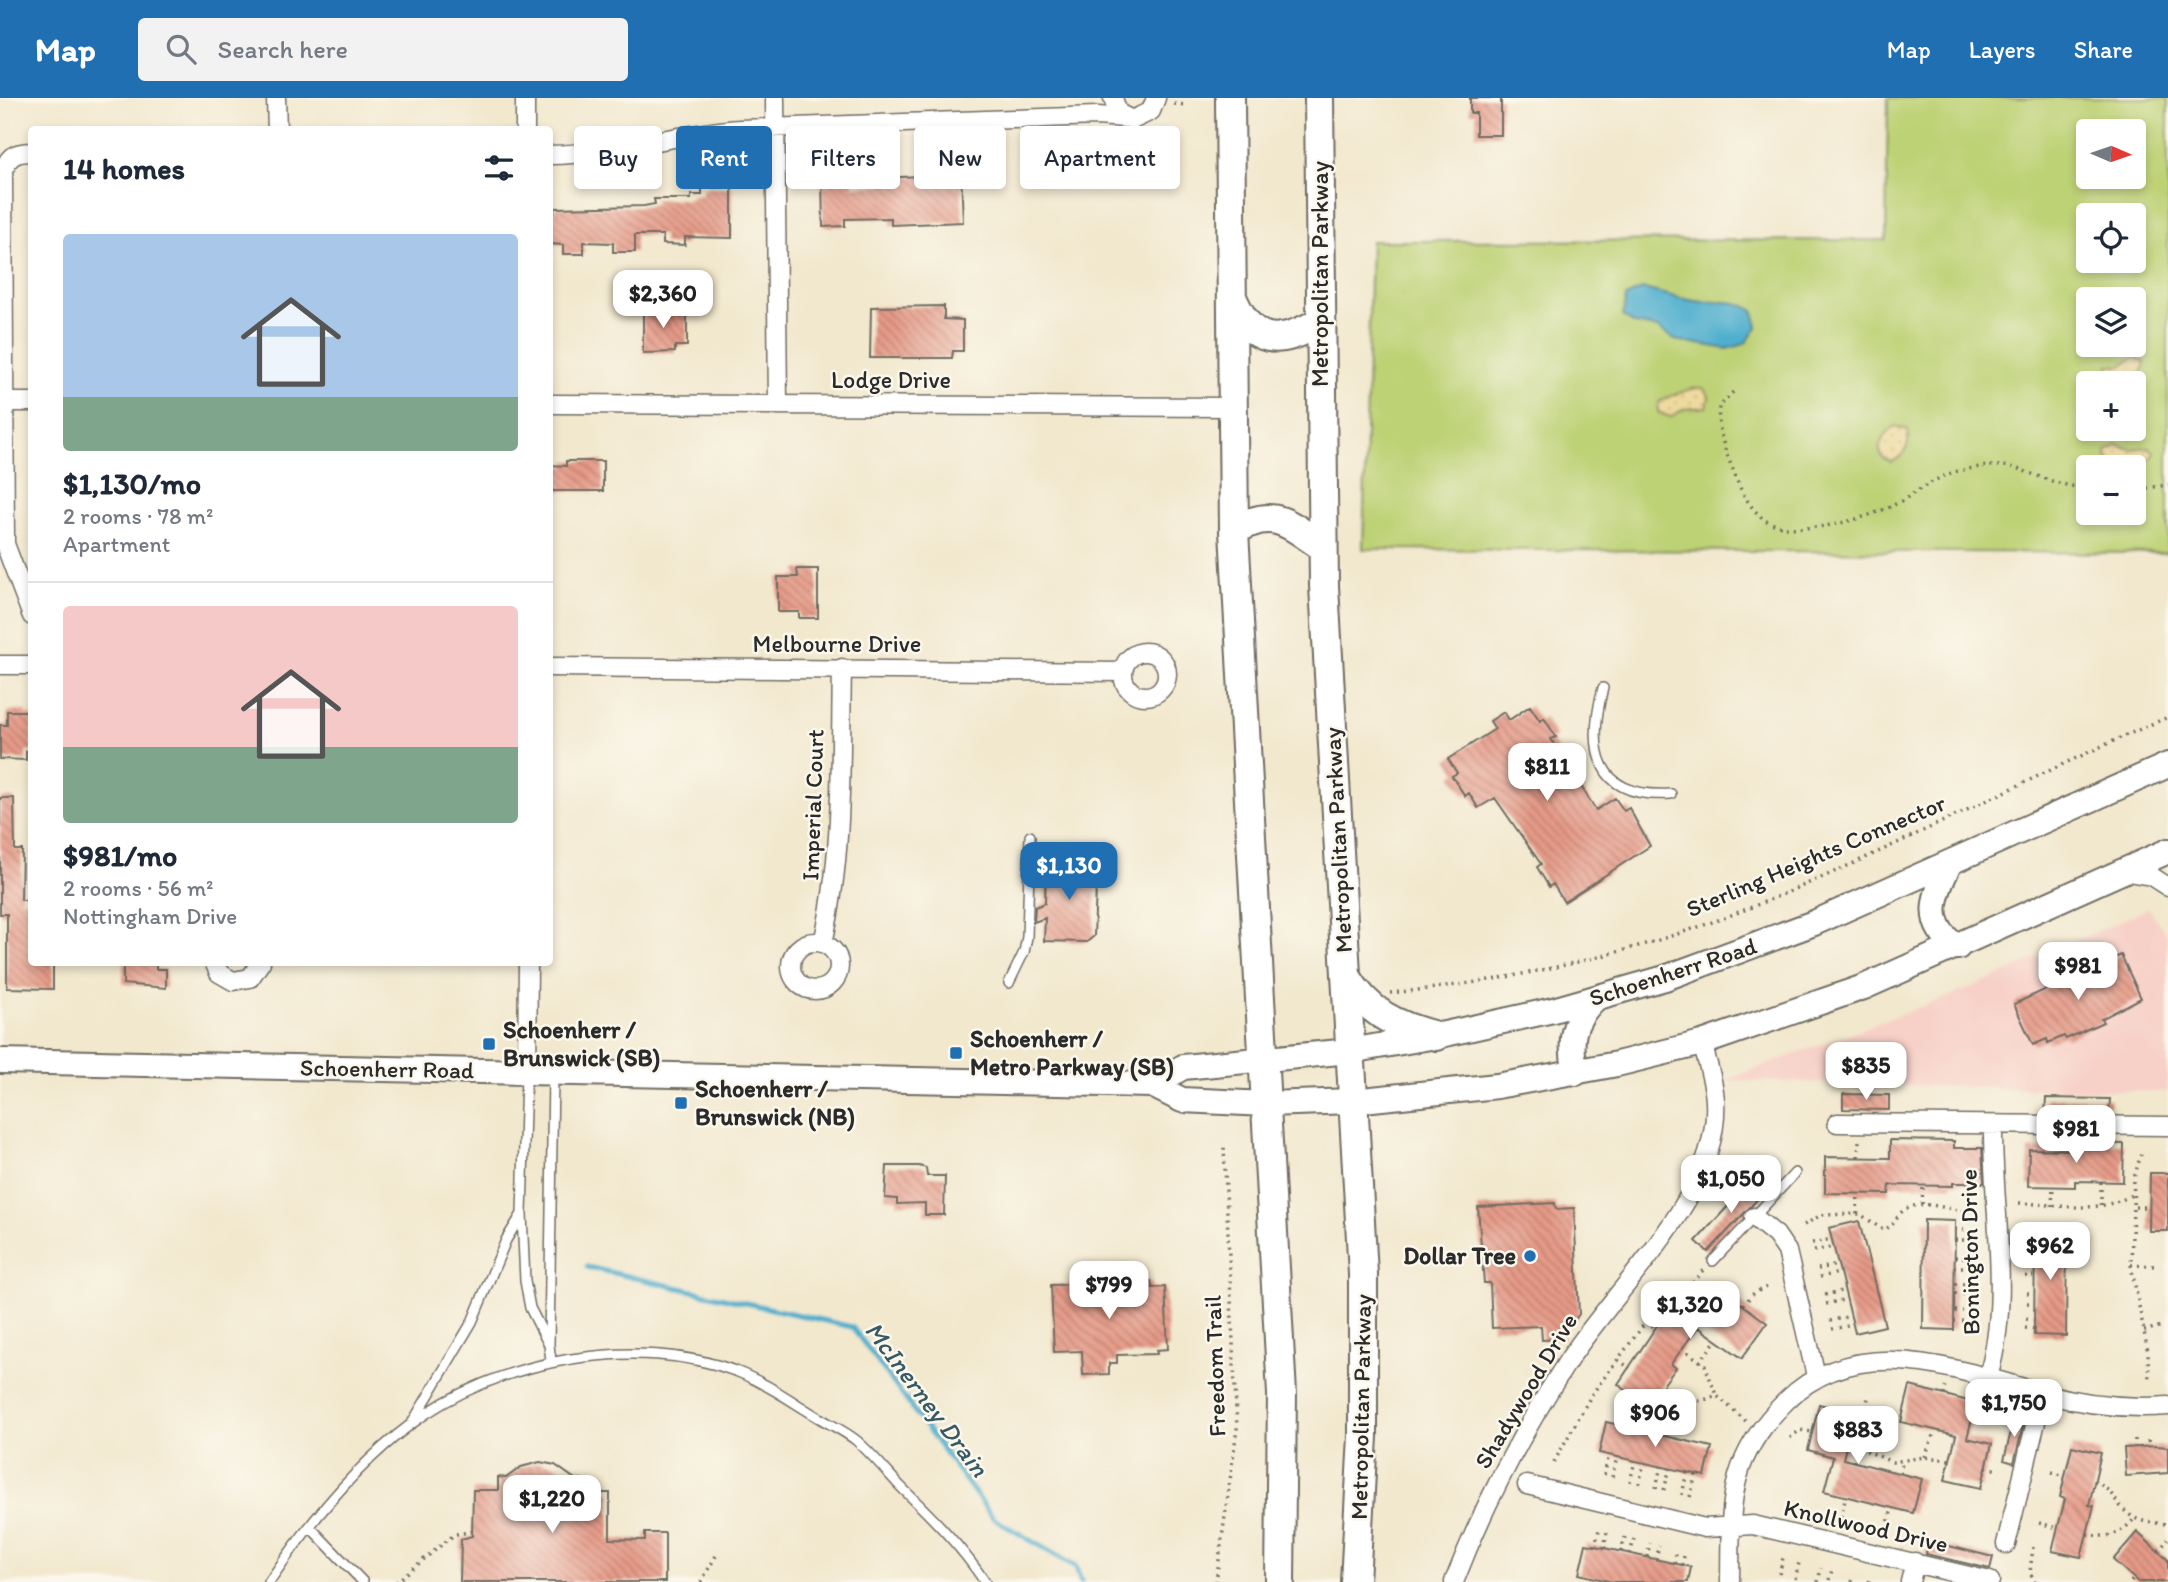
<!DOCTYPE html>
<html lang="en">
<head>
<meta charset="utf-8">
<style>
  body { margin:0; font-family:Itim,sans-serif; background:#f2f2f3; color:#1f2937; height:100vh; display:flex; flex-direction:column; font-size:26px; white-space:nowrap }
  * { box-sizing:border-box; margin:0 }
  p { font-size:23px; color:#747a83 }
  .icon { flex:none; width:38px; height:38px; fill:none; stroke:currentColor; stroke-width:2; stroke-linecap:round; stroke-linejoin:round }
  .map { position:relative; flex:1; overflow:hidden }
  .drawer { position:absolute; left:28px; top:28px; width:525px; height:840px; display:flex; flex-direction:column; background:#fff; border-radius:7px; box-shadow:0 4px 10px #0003 }
  .drawer>* { flex:none }
  .banner { position:absolute; left:574px; top:28px; width:665px; height:63px; display:flex; gap:14px }
  .needle { width:46px; rotate:92deg }
  .controls { position:absolute; left:2076px; top:21px; display:grid; gap:14px }
  .controls a { display:grid; place-items:center; width:70px; height:70px; border-radius:7px; background:#fff; box-shadow:0 4px 10px #0003; font-size:35px }
  .price { position:absolute; translate:-50% -60px; padding:0 16px; border-radius:14px; background:#fff; color:#222; font-size:23px; line-height:46px; filter:drop-shadow(0 2px 4px #0008) }
  .price::after { content:''; position:absolute; left:50%; top:42px; width:21px; height:16px; margin-left:-10px; background:inherit; clip-path:polygon(0 0,100% 0,50% 100%) }
  .price.selected { background:#1f6fb2; color:#fff }
  ul { padding:0; list-style:none }
  li { display:grid; align-content:center; gap:14px; height:371px; padding:0 35px }
  li+li { border-top:2px solid #e0e1e3 }
  li span { display:grid; place-items:center; height:217px; border-radius:7px; color:#555 }
  li>.icon { margin-inline-start:auto }
  span .icon { width:126px; height:126px; fill:#fffc; stroke-width:1 }
  li b { font-size:30px }
  h2 { display:flex; justify-content:space-between; align-items:center; height:84px; padding:0 35px; font-size:30px }
  .chip { padding:0 24px; border-radius:7px; background:#fff; box-shadow:0 4px 10px #0003; font-size:24px; line-height:63px }
  .chip.selected { background:#1f6fb2; color:#fff }
  header { display:flex; align-items:center; gap:42px; box-sizing:border-box; height:98px; padding:0 35px; background:#1f6fb2; color:#fff }
  header strong { font-size:33px }
  nav { display:flex; gap:38px; margin-inline-start:auto; font-size:24px }
  .search { width:490px; height:63px; background:#f2f2f3; display:flex; align-items:center; gap:18px; box-sizing:border-box; padding:0 24px; border-radius:7px; color:#747a83; font-size:26px }
  .map>svg:first-child { display:block }
  .built { fill:#f7d1c8 }
  .green { fill:#bdd175; stroke:#747e50; stroke-width:2; fill-rule:evenodd }
  .sand { fill:url(#sand-dots); stroke:#8c8264; stroke-width:2 }
  .water { fill:#4eaecd; stroke:#3c6c7c; stroke-width:2 }
  .lines { fill:none; stroke-linecap:round; stroke-linejoin:round }
  .stream { stroke:#4eaecd; stroke-width:5 }
  .building { fill:url(#building-back-hatch) }
  .lane-casing { stroke:#716d64; stroke-width:12 }
  .street-casing { stroke:#716d64; stroke-width:21 }
  .secondary-casing { stroke:#716d64; stroke-width:28 }
  .primary-casing { stroke:#716d64; stroke-width:32 }
  .path { stroke:#716d64; stroke-width:3.5; stroke-dasharray:2 5; stroke-linecap:butt }
  .lane { stroke:#fff; stroke-width:9 }
  .street { stroke:#fff; stroke-width:18 }
  .secondary { stroke:#fff; stroke-width:24 }
  .primary { stroke:#fff; stroke-width:28 }
  .poi-dot { fill:#1f6fb2; stroke:#fbf7ec; stroke-width:2.5 }
  .labels { text-anchor:middle; stroke-width:5; stroke-linejoin:round; paint-order:stroke }
  .street-label { font-size:24px; fill:#2b2b2b; stroke:#fbf7ec }
  .poi-label { font-size:24px; font-weight:bold; fill:#2b2b2b; stroke:#fbf7ec; text-anchor:start }
  .water-label { font-size:26px; font-style:italic; fill:#375964; stroke:#fbf7ec }
</style>
</head>
<body>
<header>
<strong>Map</strong>
<div class="search"><svg class="icon" aria-label="search" viewBox="0 0 24 24"><circle cx="10" cy="10" r="6"/><path d="M15 15l6 6"/></svg>Search here</div>
<nav><a>Map</a><a>Layers</a><a>Share</a></nav>
</header>
<div class="map">
<svg width="2168" height="1484" viewBox="0 0 2168 1484">
  <defs>
    <pattern id="sand-dots" width="8" height="8" patternUnits="userSpaceOnUse" patternTransform="scale(1.75)"><rect width="8" height="8" fill="#eeda9e"/><path d="M2 2h.1M6 6h.1" fill="none" stroke="#cb8" stroke-width="1.8" stroke-linecap="round"/></pattern>
    <pattern id="building-back-hatch" width="6" height="6" patternUnits="userSpaceOnUse" patternTransform="scale(1.75)"><rect width="6" height="6" fill="#e69a87"/><path d="M-1 5l2 2M0 0l6 6M5-1l2 2" fill="none" stroke="#bb7e6f"/></pattern>
  </defs>
  <rect width="100%" height="100%" fill="#fbf7ec"/>
  <filter id="ink" filterUnits="userSpaceOnUse"><feTurbulence type="fractalNoise" baseFrequency=".0143" numOctaves="2"/><feDisplacementMap in="SourceGraphic" scale="14" xChannelSelector="R" yChannelSelector="G"/><feConvolveMatrix kernelMatrix="1 2 1 2 8 2 1 2 1" color-interpolation-filters="sRGB"/></filter>
  <filter id="wash" filterUnits="userSpaceOnUse"><feTurbulence type="fractalNoise" baseFrequency=".00686" numOctaves="4" result="noise"/><feDisplacementMap in="SourceGraphic" scale="28" xChannelSelector="R" yChannelSelector="G"/><feGaussianBlur stdDeviation="1.57" result="paint"/><feColorMatrix in="noise" values="0 0 0 0 0 0 0 0 0 0 0 0 0 0 0 0 0 1.4 0 .05"/><feComposite in="paint" operator="in"/></filter>
  <g filter="url(#wash)">
    <rect width="100%" height="100%" fill="#f2e8ce"/>
    <path class="built" d="M2149 810 2168 840V994L1726 982 1968 891Z"/>
    <path class="green" d="M1888 0H2168V455L1363 451 1371 143 1886 142ZM2088 33H2133V79H2088ZM2088 117H2133V163H2088ZM2088 201H2133V247H2088ZM2088 285H2133V331H2088ZM2088 369H2133V415H2088Z"/>
    <path class="sand" d="M2135 259 2145 264 2142 276 2119 285 2107 283 2109 267 2121 268Z
      M1697 290H1703L1709 298 1707 309 1684 311 1670 319 1658 314 1659 304C1664 300 1689 291 1697 290Z
      M1895 328 1908 332C1910 347 1906 357 1892 364L1883 360C1874 348 1885 335 1895 328Z
      M2117 347 2132 351 2149 349 2155 355C2144 375 2125 374 2108 363L2107 354Z"/>
    <path class="water" d="M1642 191C1660 194 1678 201 1696 203 1715 206 1738 199 1754 214L1758 228 1745 246 1727 251 1675 242 1657 230 1634 226 1623 218 1626 199Z"/>
    <g class="lines">
      <path class="stream" d="M587 1169 852 1229 994 1421 1076 1469 1081 1484"/>
    </g>
    <g id="blocks">
      <path class="building" d="M1470 0H1501V37H1476V15H1470Z
        M961 76 963 124 891 127V120L845 121V128L823 129 822 81 852 80 853 88 882 87 881 80Z
        M732 89V140L685 139V147L663 146V137H635V154H613V145L584 144V156H563V147L550 146V115H554V110L644 108 655 106 654 101H691V97H702V90Z
        M665 206V215H687V248H675V254L643 255V207Z
        M944 208V221L963 222V253H953L952 260H870L871 209Z
        M566 363H603V393H550V367L566 368Z
        M797 471H818V520H799V514H778V479H798Z
        M1530 608 1540 623 1544 620 1556 639 1551 641 1596 712 1615 700 1624 713 1629 710 1650 748 1564 804 1553 786 1549 789 1537 769 1541 766 1495 700 1478 710 1469 695 1465 698 1452 678 1457 675 1448 661 1495 631 1490 623 1504 614 1509 622Z
        M7 613H26V617H32V653H26V662L0 661V627H7Z
        M0 700H14L15 752H22L21 802H32V864H53V891L7 890V816H0Z
        M1046 765H1097L1094 838 1087 844 1044 843 1045 820 1034 824 1035 809 1045 805Z
        M2121 857 2141 900 2101 921 2103 924 2066 941 2064 938 2048 945 2047 941 2033 947 2014 906Z
        M123 864H156V871H166V890L123 886Z
        M1843 996 1889 997V1012L1843 1011Z
        M2046 1000 2110 1001 2109 1016 2045 1015Z
        M1890 1042 1954 1043V1050H1982L1984 1085H1953V1088L1890 1087 1889 1096 1825 1095V1059L1890 1060Z
        M2075 1045 2124 1046 2123 1084 2075 1083V1089L2028 1088 2029 1051 2075 1052Z
        M887 1068H919L926 1070 927 1078H945L944 1117H925V1105L897 1106V1101L885 1100Z
        M2150 1075H2168V1133H2149Z
        M1753 1081 1766 1092 1708 1154 1696 1143Z
        M1555 1105 1556 1111 1574 1110 1579 1216 1572 1226 1562 1227 1563 1241 1542 1242 1541 1228 1492 1230 1490 1185H1484L1478 1109Z
        M1924 1122 1955 1123 1954 1232 1923 1231Z
        M1859 1123 1885 1228 1855 1235 1829 1130Z
        M2035 1131 2067 1132 2066 1238 2034 1237Z
        M1118 1179V1184L1151 1183 1152 1190 1165 1189 1168 1251 1156 1252 1157 1256 1117 1257V1265H1109V1276L1083 1277 1082 1253 1054 1254 1051 1187 1088 1186V1180Z
        M1716 1187 1767 1225 1742 1260 1698 1229 1671 1266 1676 1270 1647 1308 1618 1286 1670 1208 1691 1223Z
        M1910 1288 1976 1305 1967 1340 1992 1346 1981 1390 1945 1382 1956 1337 1901 1324Z
        M1819 1306 1854 1315 1843 1361 1922 1381 1913 1415 1824 1393 1833 1359 1808 1352Z
        M2015 1317 2025 1320 2014 1365 2004 1362Z
        M1606 1324 1712 1349 1705 1378 1599 1355Z
        M2072 1348 2101 1355 2089 1407 2094 1408 2081 1459 2052 1453 2065 1401 2060 1399Z
        M2157 1348 2168 1349V1375L2126 1378 2124 1350Z
        M540 1364 555 1367 575 1381H582V1395H610V1441L645 1442V1435H665V1484H460L461 1441 472 1438 473 1392H498V1379L506 1380 521 1369Z
        M2137 1434 2168 1462V1484H2138L2113 1462Z
        M1929 1443 1993 1459 1990 1471 1926 1456Z
        M1586 1446 1691 1469 1688 1484H1612L1579 1476Z"/>
    </g>
  </g>
  <g filter="url(#ink)">
    <use href="#blocks" fill-opacity="0" stroke="#716d64" stroke-width="2"/>
    <g class="lines">
      <g class="lane-casing">
        <path id="lane" d="M1603 590C1587 651 1595 701 1671 696
          M1009 885 1024 854 1027 839 1030 738
          M526 976 522 1116 525 1183 530 1210 549 1247
          M1713 1163 1795 1075
          M551 1262 549 1247 553 977
          M412 1325 472 1224 506 1142 522 1116
          M311 1430 363 1484
          M269 1484C307 1428 355 1368 410 1327 494 1262 638 1235 738 1274 766 1285 791 1303 816 1318 829 1326 845 1333 857 1343 873 1357 887 1374 901 1389 932 1419 961 1448 985 1484"/>
      </g>
      <g class="street-casing">
        <path id="street" d="M276 0 277 32
          M525 0V32
          M775 0 778 306
          M1113 0 1118 15 1132 22 1151 13 1156 0
          M32 54C13 54 7 59 3 77L5 446 32 518
          M550 57C615 56 676 35 740 31L1097 18 1125 20
          M5 304H32
          M550 306 1233 309
          M1123 576a22 22 0 1 1 44 0a22 22 0 1 1-44 0Z
          M0 567H32
          M550 569 1123 574
          M2122 773 2151 778 2168 789
          M791 868a24 24 0 1 1 48 0a24 24 0 1 1-48 0Z
          M823 845C844 754 840 663 842 570
          M214 864 219 875 233 883 250 880 261 864
          M527 974 528 864
          M1837 1025 2168 1028
          M1754 1119 1776 1137 1787 1153 1816 1278
          M1988 1279C2012 1198 1992 1110 1993 1027
          M1527 1387 1705 1430 1753 1427 1990 1483
          M2006 1446 2043 1295
          M1454 1484C1483 1409 1522 1334 1566 1266 1615 1189 1721 1098 1715 1003 1714 983 1707 964 1702 945
          M1730 1484C1731 1407 1726 1362 1786 1303 1858 1232 1957 1272 2042 1295 2082 1306 2126 1311 2168 1308
          M1910 1484 1915 1464"/>
      </g>
      <g class="secondary-casing">
        <path id="secondary" d="M1950 765C1934 796 1922 827 1958 849
          M0 963 1152 987 1182 1002 1266 1006 1353 1003 1497 988 1617 966 1702 945 1864 889 2168 753
          M1576 975C1569 943 1571 924 1595 901
          M1152 987 1183 969 1350 953 1436 938 1553 912 1665 880 1814 825 2168 667"/>
      </g>
      <g class="primary-casing">
        <path id="primary" d="M1230 0 1234 433 1282 1296 1280 1484
          M1319 0 1324 488 1363 1176V1338L1355 1484
          M1232 199C1252 248 1278 248 1320 224
          M1234 433C1273 408 1288 426 1322 448
          M1346 878C1368 915 1396 928 1436 938"/>
      </g>
      <path class="path" d="M1174 6 1188 7
        M1733 294 1719 309C1716 336 1729 360 1738 385 1744 399 1754 415 1767 423 1798 440 1862 422 1892 408 1914 397 1938 376 1963 372 1977 369 1996 366 2011 369 2037 376 2060 390 2088 389
        M2133 392 2168 387
        M1390 895C1517 883 1646 853 1764 804 1901 748 2032 677 2168 619
        M2054 1043V1052
        M2141 1056 2134 1080 2131 1167 2148 1254 2149 1284
        M1858 1059 1859 1043
        M2019 1105C2059 1106 2098 1118 2135 1095
        M1922 1106 1923 1088
        M2101 1107V1084
        M2052 1108 2053 1089
        M2135 1109H2149
        M1857 1116 1858 1095
        M1804 1127 1821 1117 1860 1116 1883 1132C1893 1129 1895 1119 1903 1113 1921 1100 1944 1111 1964 1113
        M1955 1131 1964 1132
        M1955 1142H1964
        M2021 1143 2034 1142
        M1812 1145 1832 1141
        M2022 1151H2034
        M1814 1153 1833 1149
        M1955 1159H1964
        M2131 1167 2157 1168
        M1954 1169H1964
        M2025 1169H2033
        M1818 1171 1837 1167
        M2025 1178H2033
        M1820 1179 1839 1175
        M1955 1186H1964
        M2027 1195 2035 1196
        M1955 1196H1964
        M1825 1197 1845 1192
        M2027 1205H2035
        M1826 1206 1847 1201
        M1743 1207 1754 1195 1767 1189
        M1955 1213H1963
        M2026 1221 2034 1222
        M1646 1223 1655 1230
        M1830 1223 1850 1218
        M1954 1223H1963
        M2025 1230 2034 1231
        M1832 1231 1853 1227
        M2144 1233 2162 1228
        M1682 1250 1705 1267 1716 1297 1747 1324
        M1618 1262 1630 1270
        M1700 1264 1716 1242
        M1659 1291C1677 1303 1697 1308 1716 1297
        M1944 1297 1946 1285
        M1790 1340 1800 1332 1812 1334
        M2135 1341V1349
        M2148 1342 2149 1348
        M1847 1344 1892 1364 1925 1359 1950 1362
        M1925 1359 1935 1332
        M1554 1364 1592 1296 1657 1209 1681 1199 1704 1171
        M1854 1364 1868 1300
        M1986 1369 1997 1372
        M2052 1374 2065 1378
        M1900 1375 1903 1362
        M1604 1377 1609 1357
        M1612 1379 1617 1359
        M1630 1384 1635 1363
        M2094 1384C2113 1390 2115 1407 2130 1417 2141 1425 2155 1425 2168 1426
        M1639 1386 1644 1365
        M1656 1390 1661 1368
        M1664 1392 1670 1370
        M1682 1397 1687 1374
        M1690 1399 1696 1376
        M1841 1419 1846 1398
        M2039 1425 2058 1430
        M1887 1430 1892 1410
        M2087 1436C2108 1441 2120 1437 2135 1420
        M1595 1448 1599 1432
        M2033 1449 2030 1474 2035 1484
        M1604 1450 1607 1434
        M2159 1453 2168 1441
        M1621 1454 1625 1439
        M1630 1456 1634 1441
        M1647 1459 1650 1445
        M1656 1461 1659 1447
        M1674 1465 1677 1452
        M1682 1467 1685 1454
        M1779 1476 1783 1460
        M1795 1481 1799 1465
        M1829 1482 1832 1472
        M396 1484 455 1436 472 1434
        M701 1484 717 1456
        M1216 1484 1237 1331 1224 1049
        M1818 1484 1821 1470
        M1852 1484 1854 1478
        M1869 1484 1870 1482
        M2131 1484 2134 1480"/>
      <use href="#lane" class="lane"/>
      <use href="#street" class="street"/>
      <use href="#secondary" class="secondary"/>
      <use href="#primary" class="primary"/>
    </g>
  </g>
  <g class="poi-dot">
    <rect x="482" y="939" width="14" height="14" rx="3.5"/>
    <rect x="949" y="948" width="14" height="14" rx="3.5"/>
    <rect x="674" y="998" width="14" height="14" rx="3.5"/>
    <circle cx="1530" cy="1158" r="7"/>
  </g>
  <g class="labels">
    <g class="street-label">
      <text transform="translate(1320 176) rotate(-90)" y="8">Metropolitan Parkway</text>
      <text x="891" y="290">Lodge Drive</text>
      <text x="837" y="554">Melbourne Drive</text>
      <text transform="translate(813 707) rotate(-88)" y="8">Imperial Court</text>
      <text transform="translate(1338 742) rotate(-93)" y="8">Metropolitan Parkway</text>
      <text transform="translate(1816 758) rotate(-23)" y="8">Sterling Heights Connector</text>
      <text transform="translate(1673 874) rotate(-18)" y="8">Schoenherr Road</text>
      <text transform="translate(387 971) rotate(1)" y="8">Schoenherr Road</text>
      <text transform="translate(1970 1154) rotate(-91)" y="8">Bonington Drive</text>
      <text transform="translate(1215 1268) rotate(-92)" y="8">Freedom Trail</text>
      <text transform="translate(1526 1293) rotate(-59)" y="8">Shadywood Drive</text>
      <text transform="translate(1361 1309) rotate(-89)" y="8">Metropolitan Parkway</text>
      <text transform="translate(1866 1428) rotate(13)" y="8">Knollwood Drive</text>
    </g>
    <g class="poi-label">
      <text x="503" y="940">Schoenherr /<tspan x="503" dy="28">Brunswick (SB)</tspan></text>
      <text x="970" y="949">Schoenherr /<tspan x="970" dy="28">Metro Parkway (SB)</tspan></text>
      <text x="695" y="999">Schoenherr /<tspan x="695" dy="28">Brunswick (NB)</tspan></text>
      <text x="1516" y="1166" text-anchor="end">Dollar Tree</text>
    </g>
    <g class="water-label">
      <text transform="translate(927 1301) rotate(53)" y="9">McInerney Drain</text>
    </g>
  </g>
</svg>
<div class="controls">
<a><svg class="needle" viewBox="-14 -14 28 28"><path d="M0-13l5 13h-10z" fill="#e53935"/><path d="M0 13l5-13h-10z" fill="#747a83"/></svg></a>
<a><svg class="icon" aria-label="locate" viewBox="0 0 24 24"><circle cx="12" cy="12" r="6"/><path d="M12 2v4M12 18v4M2 12h4M18 12h4"/></svg></a>
<a><svg class="icon" aria-label="layers" viewBox="0 0 24 24"><path d="M12 4l9 5-9 5-9-5zM3 14l9 5 9-5"/></svg></a>
<a>+</a>
<a>−</a>
</div>
<b class="price" style="left:663px;top:232px">$2,360</b>
<b class="price" style="left:1547px;top:705px">$811</b>
<b class="price selected" style="left:1069px;top:804px">$1,130</b>
<b class="price" style="left:2078px;top:904px">$981</b>
<b class="price" style="left:1866px;top:1004px">$835</b>
<b class="price" style="left:2076px;top:1067px">$981</b>
<b class="price" style="left:1731px;top:1117px">$1,050</b>
<b class="price" style="left:2050px;top:1184px">$962</b>
<b class="price" style="left:1109px;top:1223px">$799</b>
<b class="price" style="left:1690px;top:1243px">$1,320</b>
<b class="price" style="left:2014px;top:1341px">$1,750</b>
<b class="price" style="left:1655px;top:1351px">$906</b>
<b class="price" style="left:1858px;top:1368px">$883</b>
<b class="price" style="left:552px;top:1437px">$1,220</b>
<div class="banner">
<a class="chip">Buy</a>
<a class="chip selected">Rent</a>
<a class="chip">Filters</a>
<a class="chip">New</a>
<a class="chip">Apartment</a>
</div>
<section class="drawer">
<h2>14 homes<svg class="icon" aria-label="filters" viewBox="0 0 24 24"><path d="M4 7h16M4 17h16"/><circle cx="9" cy="7" r="2"/><circle cx="15" cy="17" r="2"/></svg></h2>
<ul>
<li><span style="background:linear-gradient(#a9c7e8 75%,#7fa58c 0)"><svg class="icon" aria-label="home" viewBox="0 0 24 24"><path d="M3 11l9-7 9 7M6 9v11h12V9"/></svg></span><div><b>$1,130/mo</b><p>2 rooms · 78 m²</p><p>Apartment</p></div></li>
<li><span style="background:linear-gradient(#f6c9c9 65%,#7fa58c 0)"><svg class="icon" aria-label="home" viewBox="0 0 24 24"><path d="M3 11l9-7 9 7M6 9v11h12V9"/></svg></span><div><b>$981/mo</b><p>2 rooms · 56 m²</p><p>Nottingham Drive</p></div></li>
</ul>
</section>
</div>
</body>
</html>
